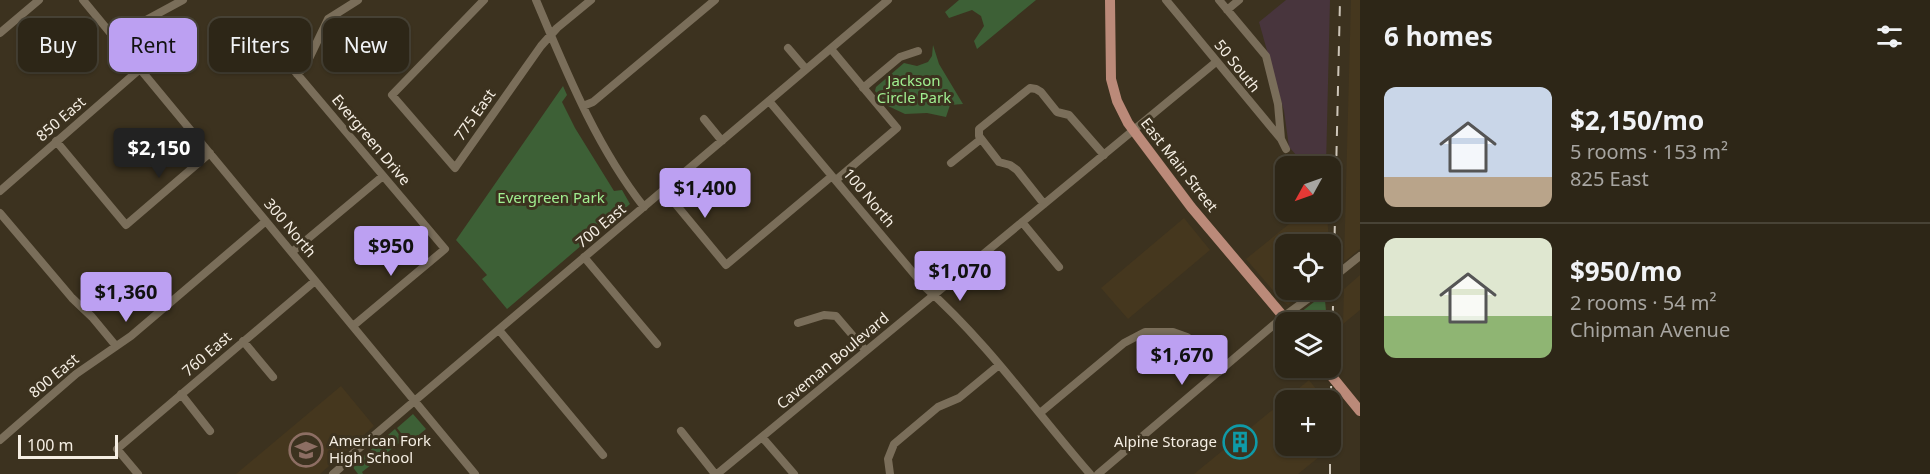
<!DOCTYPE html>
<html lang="en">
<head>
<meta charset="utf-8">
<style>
  body { margin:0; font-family:"Noto Sans",sans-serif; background:#393224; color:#f1f3f6; height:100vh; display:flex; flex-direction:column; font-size:22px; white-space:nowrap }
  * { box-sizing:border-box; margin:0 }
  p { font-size:20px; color:#a7a5a1 }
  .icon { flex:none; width:33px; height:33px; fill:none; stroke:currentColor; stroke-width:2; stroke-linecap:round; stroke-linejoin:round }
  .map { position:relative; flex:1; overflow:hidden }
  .details { display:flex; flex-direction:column; background:#2d2617; width:570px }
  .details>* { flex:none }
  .guide { position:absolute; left:18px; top:18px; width:570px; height:54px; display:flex; gap:12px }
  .needle { width:39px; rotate:230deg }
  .tools { position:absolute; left:1275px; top:156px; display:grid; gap:12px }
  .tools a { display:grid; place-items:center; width:66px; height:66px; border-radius:12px; background:#2d2617; box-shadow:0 2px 4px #0004,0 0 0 2px #484336; font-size:30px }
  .scale { position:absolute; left:18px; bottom:15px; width:100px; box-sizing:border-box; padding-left:6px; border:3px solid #f5eee3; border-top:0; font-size:16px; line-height:21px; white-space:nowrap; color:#f5eee3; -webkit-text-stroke:4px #3c321f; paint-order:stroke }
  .price { position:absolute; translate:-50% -51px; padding:0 14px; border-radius:6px; background:#bca0f2; color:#111; font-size:20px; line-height:39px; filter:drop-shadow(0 2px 3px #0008) }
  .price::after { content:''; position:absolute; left:50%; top:36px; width:18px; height:14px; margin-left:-9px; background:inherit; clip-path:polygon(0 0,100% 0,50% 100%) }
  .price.active { background:#222; color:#fff }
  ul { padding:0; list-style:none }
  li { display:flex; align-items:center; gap:18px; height:150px; padding:0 24px }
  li+li { border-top:2px solid #484336 }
  li span { display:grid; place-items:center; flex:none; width:168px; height:120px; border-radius:12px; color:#555 }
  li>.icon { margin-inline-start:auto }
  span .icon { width:72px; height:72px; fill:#fffc; stroke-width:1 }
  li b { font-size:26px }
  h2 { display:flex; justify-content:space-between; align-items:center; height:72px; padding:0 24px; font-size:26px }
  .pill { padding:0 21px; border-radius:12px; background:#2d2617; box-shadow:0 2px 4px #0004,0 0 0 2px #484336; font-size:21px; line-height:54px }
  .pill.active { background:#bca0f2; color:#111 }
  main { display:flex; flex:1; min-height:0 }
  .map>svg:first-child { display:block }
  .built { fill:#45371e }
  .industrial { fill:#48353d }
  .green { fill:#3d6036 }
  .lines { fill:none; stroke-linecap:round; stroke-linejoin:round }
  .minor { stroke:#7a6e5a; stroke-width:8 }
  .major { stroke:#bb8a79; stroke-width:10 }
  .rail { stroke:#cdc5b8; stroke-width:2; stroke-dasharray:10 10; stroke-linecap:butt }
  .labels { text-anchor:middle; stroke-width:6; stroke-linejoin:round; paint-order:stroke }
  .street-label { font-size:15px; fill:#f5eee3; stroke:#3c321f }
  .park-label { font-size:15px; fill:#a0ee90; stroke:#3c321f }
  .poi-label { font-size:15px; fill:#f5eee3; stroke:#3c321f; text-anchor:start }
</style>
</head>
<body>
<main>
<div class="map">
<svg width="1360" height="474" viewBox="0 0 1360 474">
  <rect width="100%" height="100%" fill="#3c321f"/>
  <path class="built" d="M1351 0H1360V249L1344 262Z
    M1298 212H1327L1329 244H1286V290H1309L1288 305 1282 301 1246 259 1299 216Z
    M1184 218 1210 250 1128 319 1101 288Z
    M1360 275V310L1343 324 1344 289Z
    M1309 380 1320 394V400H1286V446H1319V457L1298 474H1194Z
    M341 386 374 426 320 474H236Z"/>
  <path class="industrial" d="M1286 0H1330L1326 166H1306L1289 147 1284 111 1259 22Z"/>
  <path class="green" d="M959 0H1036L977 49 974 41 984 26 981 16 972 10 949 18 945 12Z
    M933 45 939 64 963 104 950 105 946 117 927 113 905 114 888 106 875 91 876 87 904 63 917 66 928 62 932 56Z
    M563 86 567 95 562 102 575 128 614 191 622 190 630 204 507 309 482 279 487 275 456 240Z
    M1323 295 1325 300 1327 322H1295L1292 319Z
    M413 414 426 429 409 443 397 428Z
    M395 429 403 440 362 472 363 474H358L352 466Z"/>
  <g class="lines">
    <path class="minor" d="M83 0 475 474
      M484 0 392 95 455 168 541 46 557 28 591 0
      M536 0C566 71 596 146 644 207
      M1166 0 1281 139 1286 149
      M1219 0 1266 56 1278 104 1281 139
      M1227 10 1239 0
      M248 27 265 36 445 249 353 326
      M0 33 39 0
      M117 41 135 26 183 0
      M788 48 806 69
      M831 49 897 128 836 180
      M297 74 305 67 328 19 358 0
      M863 88 900 57 918 51
      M769 101 925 287C987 342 1036 412 1090 474
      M583 106 593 102 715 0
      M704 119 722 141
      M56 141 126 225 210 153
      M951 163 981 139
      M664 190 726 265 832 176
      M0 191 140 69
      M1044 204 1017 170 1010 165 999 162 979 136V129L1030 88 1036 89 1041 92 1057 112 1069 115 1104 155
      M0 213 72 298 92 317 116 346
      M1022 222 1059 267
      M292 252 383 176
      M584 257 657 344
      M1330 280 1360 256
      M798 323 824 315 836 316 866 351
      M499 330 603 455
      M243 341 273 377
      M181 394 210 431
      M1040 413 1124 343 1145 332H1173L1187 337 1195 343 1219 372
      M681 431 715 474
      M762 437 794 474
      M0 440 76 374 131 336 266 221
      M138 474 117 449 315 281
      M333 474 340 468 343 462 405 409 888 0
      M717 474 1216 62
      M890 474 888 459 894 444 938 407 959 398 999 365
      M1098 474 1283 317 1320 290"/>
    <path class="major" d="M1110 0 1111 79 1117 101 1128 123 1191 207 1288 322
      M1325 368 1360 411"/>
    <path class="rail" d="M1330 436 1340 0
      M1330 474V446"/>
  </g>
  <defs>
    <g id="building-ring" transform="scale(1.725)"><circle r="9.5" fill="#3c321f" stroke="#0f9aa8" stroke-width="1.5"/><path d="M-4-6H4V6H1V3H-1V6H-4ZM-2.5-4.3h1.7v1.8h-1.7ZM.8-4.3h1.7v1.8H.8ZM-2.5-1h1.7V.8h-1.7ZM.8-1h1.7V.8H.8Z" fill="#0f9aa8"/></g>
    <g id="school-ring" transform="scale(1.725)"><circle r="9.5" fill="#3c321f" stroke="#8d6e63" stroke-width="1.5"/><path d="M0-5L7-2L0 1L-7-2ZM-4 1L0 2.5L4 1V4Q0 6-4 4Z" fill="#8d6e63"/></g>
  </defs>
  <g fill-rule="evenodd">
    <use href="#building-ring" x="1240" y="442"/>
    <use href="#school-ring" x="306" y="450"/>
  </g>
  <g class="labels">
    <g class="street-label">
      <text transform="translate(1237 66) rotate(51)" y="5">50 South</text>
      <text transform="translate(475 115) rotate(-55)" y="5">775 East</text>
      <text transform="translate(61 119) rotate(-41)" y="5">850 East</text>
      <text transform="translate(371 140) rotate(50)" y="5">Evergreen Drive</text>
      <text transform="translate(1179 165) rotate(52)" y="5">East Main Street</text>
      <text transform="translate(869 198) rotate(50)" y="5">100 North</text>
      <text transform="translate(601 226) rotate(-40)" y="5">700 East</text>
      <text transform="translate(290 228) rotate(50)" y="5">300 North</text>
      <text transform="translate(207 354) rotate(-41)" y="5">760 East</text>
      <text transform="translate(833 361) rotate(-40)" y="5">Caveman Boulevard</text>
      <text transform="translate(54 376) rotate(-40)" y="5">800 East</text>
    </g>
    <g class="park-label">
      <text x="914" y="86">Jackson<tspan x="914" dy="17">Circle Park</tspan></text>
      <text x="551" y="203">Evergreen Park</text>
    </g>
    <g class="poi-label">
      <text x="329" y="446">American Fork<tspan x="329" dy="17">High School</tspan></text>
      <text x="1217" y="447" text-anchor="end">Alpine Storage</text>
    </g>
  </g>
</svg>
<div class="tools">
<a><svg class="needle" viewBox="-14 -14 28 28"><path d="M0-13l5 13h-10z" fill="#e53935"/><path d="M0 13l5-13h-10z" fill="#a7a5a1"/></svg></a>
<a><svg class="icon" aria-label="locate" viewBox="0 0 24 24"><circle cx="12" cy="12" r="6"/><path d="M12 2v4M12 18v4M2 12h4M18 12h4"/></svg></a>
<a><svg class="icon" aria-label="layers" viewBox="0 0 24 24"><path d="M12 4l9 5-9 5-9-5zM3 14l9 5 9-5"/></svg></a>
<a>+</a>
</div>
<div class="scale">100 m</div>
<b class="price active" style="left:159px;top:179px">$2,150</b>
<b class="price" style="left:705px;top:219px">$1,400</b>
<b class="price" style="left:391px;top:277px">$950</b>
<b class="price" style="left:960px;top:302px">$1,070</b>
<b class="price" style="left:126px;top:323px">$1,360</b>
<b class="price" style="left:1182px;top:386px">$1,670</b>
<div class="guide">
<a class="pill">Buy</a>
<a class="pill active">Rent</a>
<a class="pill">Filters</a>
<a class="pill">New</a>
</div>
</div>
<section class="details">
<h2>6 homes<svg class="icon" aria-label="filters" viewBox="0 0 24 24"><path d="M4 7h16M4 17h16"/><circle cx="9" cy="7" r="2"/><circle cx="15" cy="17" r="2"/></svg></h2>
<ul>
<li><span style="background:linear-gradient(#c9d6e8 75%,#b9a48a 0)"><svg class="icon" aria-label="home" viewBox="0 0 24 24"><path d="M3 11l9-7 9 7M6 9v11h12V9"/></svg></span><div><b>$2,150/mo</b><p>5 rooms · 153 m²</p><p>825 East</p></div></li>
<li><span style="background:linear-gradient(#dfe7d0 65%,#8fb573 0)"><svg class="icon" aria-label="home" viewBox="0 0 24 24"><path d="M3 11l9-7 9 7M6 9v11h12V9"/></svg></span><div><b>$950/mo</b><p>2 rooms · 54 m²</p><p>Chipman Avenue</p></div></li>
</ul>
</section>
</main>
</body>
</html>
